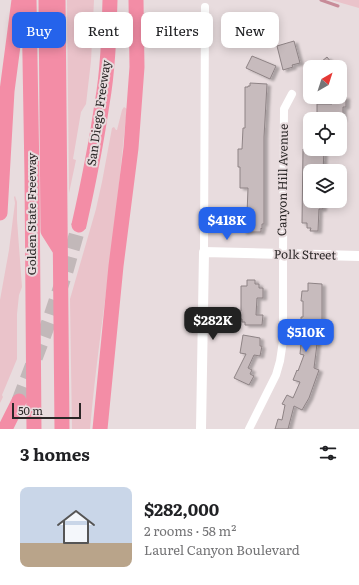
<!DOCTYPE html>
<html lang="en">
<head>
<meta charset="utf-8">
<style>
  body { margin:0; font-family:Literata,serif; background:#f6f6f6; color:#202124; height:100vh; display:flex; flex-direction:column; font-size:15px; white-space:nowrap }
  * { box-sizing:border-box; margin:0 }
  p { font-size:13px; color:#757577 }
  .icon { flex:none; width:22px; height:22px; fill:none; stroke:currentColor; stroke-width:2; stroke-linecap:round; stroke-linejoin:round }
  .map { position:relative; height:429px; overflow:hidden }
  .side { display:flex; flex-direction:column; background:#fff; flex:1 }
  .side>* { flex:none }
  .hud { position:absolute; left:12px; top:12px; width:335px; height:36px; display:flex; gap:8px }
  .needle { width:26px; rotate:39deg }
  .fabs { position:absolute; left:303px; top:60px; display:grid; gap:8px }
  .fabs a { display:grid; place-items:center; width:44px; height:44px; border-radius:8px; background:#fff; box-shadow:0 2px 10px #0003; font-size:20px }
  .scale { position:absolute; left:12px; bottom:10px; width:69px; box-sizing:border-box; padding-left:4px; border:2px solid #2b2727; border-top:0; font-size:11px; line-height:14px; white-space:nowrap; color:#2b2727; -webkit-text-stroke:3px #e8dcde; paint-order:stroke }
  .price { position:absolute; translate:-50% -34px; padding:0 9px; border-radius:8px; background:#2563eb; color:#fff; font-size:13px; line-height:26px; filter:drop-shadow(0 1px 2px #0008) }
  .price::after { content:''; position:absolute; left:50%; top:24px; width:12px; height:9px; margin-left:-6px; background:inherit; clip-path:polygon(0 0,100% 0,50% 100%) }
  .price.active { background:#222; color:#fff }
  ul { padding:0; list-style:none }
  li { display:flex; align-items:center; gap:12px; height:100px; padding:0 20px }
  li+li { border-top:1px solid #e0e0e0 }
  li span { display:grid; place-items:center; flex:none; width:112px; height:80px; border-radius:8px; color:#555 }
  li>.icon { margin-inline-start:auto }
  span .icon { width:48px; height:48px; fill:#fffc; stroke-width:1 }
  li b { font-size:17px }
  h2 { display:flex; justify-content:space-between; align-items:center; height:48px; padding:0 20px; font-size:17px }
  .tag { padding:0 14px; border-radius:8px; background:#fff; box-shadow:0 2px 10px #0003; font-size:14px; line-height:36px }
  .tag.active { background:#2563eb; color:#fff }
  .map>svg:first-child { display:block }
  .green { fill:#eac3ca }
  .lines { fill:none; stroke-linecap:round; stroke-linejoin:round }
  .stream { stroke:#c78b98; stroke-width:3 }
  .building { fill:#c7bbbd; stroke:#8e8385; filter:url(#shadow) }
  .motorway-tunnel { stroke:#c2b8b9; stroke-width:15; stroke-dasharray:15 8; stroke-linecap:butt }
  .minor { stroke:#fff; stroke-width:8 }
  .tertiary { stroke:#fff; stroke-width:10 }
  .motorway { stroke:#f38da6; stroke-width:15 }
  .labels { text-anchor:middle; stroke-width:4; stroke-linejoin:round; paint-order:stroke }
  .street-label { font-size:12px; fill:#2b2727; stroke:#e8dcde }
</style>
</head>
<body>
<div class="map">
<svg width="359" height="429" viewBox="0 0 359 429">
  <defs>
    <filter id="shadow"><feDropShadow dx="3.5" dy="2" stdDeviation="1" flood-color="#0004"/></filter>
  </defs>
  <rect width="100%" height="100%" fill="#e8dcde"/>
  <path class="green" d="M67 0H94L91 61 86 104 81 112 73 159 76 160 69 193Z
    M331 0H359V8Z
    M124 107 127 109C122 150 119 190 114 230 106 296 96 362 90 429H72L70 299 96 209 102 182 112 128 114 127 116 130H117L122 110Z
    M15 196 17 202V220L22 287 19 295 17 314V359L2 395 3 397 0 403V300L9 250 13 218 15 203 14 197Z"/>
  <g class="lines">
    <path class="stream" d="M321 0 338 6"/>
  </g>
  <path class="building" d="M294 41 300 63 292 65 293 67 283 70 277 46Z
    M252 56 276 66 270 79 246 68Z
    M327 57 331 62 326 67H315Z
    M250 83 267 84 264 137V224H262V229L261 228V232H243V214H247L248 188H240V167H238V149H242L243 128H245V87H248V86H250Z
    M330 97H346V107H343V119H317V104H332Z
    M303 149H312V151H324L323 171H310V201H323V209H319L318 231H310L311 228H307V223H302Z
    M247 280H255V284H259V288H263V298H257L256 315H263L262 325H245V322H242V319H235L236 310 241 311V286H247Z
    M308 283 322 284V328H319L314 368 319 370 309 398 302 410 294 406 288 429H275L278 419 282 420 285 405 282 404 287 395 293 398 300 382 293 380 297 370 298 371 304 355 300 354 301 344H305L307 328H301V317H303V301H301L302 291H308Z
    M243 335 260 338V346H262L260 356 254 355 248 368 252 370 250 374 254 376 249 385 234 378 246 354 240 353Z"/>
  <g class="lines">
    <path class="motorway-tunnel" d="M19 401 50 319 66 271 79 225"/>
    <path class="minor" d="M204 252 205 7
      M249 429 276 375 280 361 283 341V254L284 109 292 94"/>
    <path class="tertiary" d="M201 429 204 252 359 256"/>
    <path class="motorway" d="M29 0 32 176 34 429
      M46 0 48 231 60 250
      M58 0 62 429
      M0 213 7 91 19 0
      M79 225C88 185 96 145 102 104 108 70 109 35 110 0
      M5 429 19 401
      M100 429 116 266 131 148 137 67 136 0"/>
  </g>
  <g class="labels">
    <g class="street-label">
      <text transform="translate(99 113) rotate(-82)" y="4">San Diego Freeway</text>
      <text transform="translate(283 180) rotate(-89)" y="4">Canyon Hill Avenue</text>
      <text transform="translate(32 214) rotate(-90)" y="4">Golden State Freeway</text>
      <text transform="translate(305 255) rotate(1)" y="4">Polk Street</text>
    </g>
  </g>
</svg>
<div class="fabs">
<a><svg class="needle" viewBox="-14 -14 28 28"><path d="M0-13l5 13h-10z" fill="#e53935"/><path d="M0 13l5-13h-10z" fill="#757577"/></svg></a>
<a><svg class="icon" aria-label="locate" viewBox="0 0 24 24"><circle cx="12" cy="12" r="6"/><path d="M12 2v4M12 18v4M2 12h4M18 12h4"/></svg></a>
<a><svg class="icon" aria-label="layers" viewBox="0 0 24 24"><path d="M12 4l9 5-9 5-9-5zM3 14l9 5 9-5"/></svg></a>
</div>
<div class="scale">50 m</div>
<b class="price" style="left:227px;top:241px">$418K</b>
<b class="price active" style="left:213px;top:341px">$282K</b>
<b class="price" style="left:306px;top:353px">$510K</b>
<div class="hud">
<a class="tag active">Buy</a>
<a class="tag">Rent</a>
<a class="tag">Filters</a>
<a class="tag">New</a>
</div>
</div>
<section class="side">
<h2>3 homes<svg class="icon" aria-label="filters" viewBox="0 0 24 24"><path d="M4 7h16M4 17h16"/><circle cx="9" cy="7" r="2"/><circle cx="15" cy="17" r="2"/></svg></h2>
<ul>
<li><span style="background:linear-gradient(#c9d6e8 70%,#b9a48a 0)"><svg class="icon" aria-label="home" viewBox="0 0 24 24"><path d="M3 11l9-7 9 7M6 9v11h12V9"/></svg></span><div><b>$282,000</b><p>2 rooms · 58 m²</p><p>Laurel Canyon Boulevard</p></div></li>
</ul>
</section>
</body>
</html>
